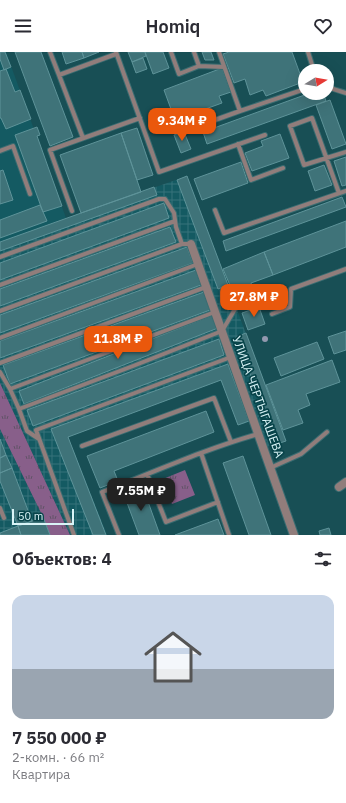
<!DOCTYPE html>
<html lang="ru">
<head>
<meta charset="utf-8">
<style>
  body { margin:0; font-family:"IBM Plex Sans",sans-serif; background:#f7f7f7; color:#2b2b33; height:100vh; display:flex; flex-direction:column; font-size:15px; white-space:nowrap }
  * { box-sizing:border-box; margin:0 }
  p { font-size:13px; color:#7c7c81 }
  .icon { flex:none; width:22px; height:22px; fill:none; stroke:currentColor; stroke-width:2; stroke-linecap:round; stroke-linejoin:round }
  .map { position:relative; height:483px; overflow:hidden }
  .drawer { display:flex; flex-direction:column; background:#fff; flex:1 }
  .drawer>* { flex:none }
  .needle { width:26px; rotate:79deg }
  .buttons { position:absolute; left:298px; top:12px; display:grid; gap:8px }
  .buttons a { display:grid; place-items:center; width:36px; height:36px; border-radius:50%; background:#fff; box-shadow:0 4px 16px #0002; font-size:20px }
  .scale { position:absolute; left:12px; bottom:10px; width:62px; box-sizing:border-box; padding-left:4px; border:2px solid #d9f4f7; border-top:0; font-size:11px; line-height:14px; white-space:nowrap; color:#d9f4f7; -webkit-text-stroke:3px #08444a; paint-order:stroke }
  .price { position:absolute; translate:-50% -34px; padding:0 9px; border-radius:8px; background:#ea580c; color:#fff; font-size:13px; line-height:26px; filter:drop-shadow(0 1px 2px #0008) }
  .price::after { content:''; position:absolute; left:50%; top:24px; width:12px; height:9px; margin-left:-6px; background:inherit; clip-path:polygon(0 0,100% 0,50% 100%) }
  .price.selected { background:#222; color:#fff }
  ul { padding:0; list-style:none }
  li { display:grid; align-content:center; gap:8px; height:212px; padding:0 12px }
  li span { display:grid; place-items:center; height:124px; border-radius:12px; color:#555 }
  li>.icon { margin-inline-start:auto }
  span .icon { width:72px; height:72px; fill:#fffc; stroke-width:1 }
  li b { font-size:17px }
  h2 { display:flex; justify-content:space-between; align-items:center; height:48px; padding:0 12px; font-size:17px }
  header { display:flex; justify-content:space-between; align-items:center; height:52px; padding:0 12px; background:#fff; font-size:18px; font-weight:600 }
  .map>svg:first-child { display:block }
  .built { fill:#145a62 }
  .industrial { fill:url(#industrial-grid) }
  .grass { fill:url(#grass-tufts) }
  .building { fill:#3f7379; stroke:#5e9399 }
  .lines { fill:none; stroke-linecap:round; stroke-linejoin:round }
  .lane-casing { stroke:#3b6d72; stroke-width:6 }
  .street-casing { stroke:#3b6d72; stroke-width:10 }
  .lane { stroke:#917d7b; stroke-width:4 }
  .street { stroke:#917d7b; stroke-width:8 }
  .tree { fill:#9399af }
  .labels { text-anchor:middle; stroke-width:3.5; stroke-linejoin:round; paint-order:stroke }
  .street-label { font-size:12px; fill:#d9f4f7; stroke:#08444a }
</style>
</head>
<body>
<header><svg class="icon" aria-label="menu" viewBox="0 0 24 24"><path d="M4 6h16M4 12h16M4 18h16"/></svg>Homiq<svg class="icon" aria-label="heart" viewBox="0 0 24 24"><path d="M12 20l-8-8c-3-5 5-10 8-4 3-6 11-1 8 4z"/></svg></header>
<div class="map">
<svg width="346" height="483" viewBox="0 0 346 483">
  <defs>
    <pattern id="industrial-grid" width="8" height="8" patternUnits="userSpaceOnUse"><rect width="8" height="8" fill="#145a62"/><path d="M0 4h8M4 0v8" fill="none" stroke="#367279"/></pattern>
    <pattern id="grass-tufts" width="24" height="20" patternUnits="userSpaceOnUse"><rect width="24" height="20" fill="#885f8a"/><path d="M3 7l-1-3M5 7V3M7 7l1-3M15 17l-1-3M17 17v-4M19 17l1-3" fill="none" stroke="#615367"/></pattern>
  </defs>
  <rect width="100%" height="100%" fill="#184f55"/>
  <path class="built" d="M0 0H6L66 166 0 190Z"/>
  <path class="industrial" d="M187 124 286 389 260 397 249 370 238 373 221 328 68 385 107 483H70L0 331V190Z
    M0 377 43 465 50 483H0Z"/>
  <path class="grass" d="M0 331 70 483H50L43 465 0 377Z
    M185 418 195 443 172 452 163 427Z"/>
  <path class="building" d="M0 0H5L11 15 4 18 0 7Z
    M15 0H41L73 85 50 94Z
    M62 0H82L84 6 66 12Z
    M82 0H99L84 6Z
    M128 0H145L146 4 132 10Z
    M145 0H163L169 16 153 22Z
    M202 0H211L214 8H205Z
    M229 0H292L303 30 266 44 263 38 250 43 245 27 234 31 223 2Z
    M143 6 147 17 136 21 132 10Z
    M222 16 231 40 219 44 222 51 175 68 164 38Z
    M6 17 15 40 20 38 31 67 6 77 1 66H0V19Z
    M310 41H323L326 49 207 92 203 80Z
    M330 48 346 92 332 97 316 53Z
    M37 75 40 83 37 84 62 154 43 160 15 83Z
    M137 76 153 123 137 128 121 81Z
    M184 80 191 97 181 101 174 83Z
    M121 81 141 140 81 161 60 103Z
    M280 82 289 106 252 119 245 101 263 94 261 89Z
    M346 105V133L342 134 334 109Z
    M241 110 248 131 202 148 194 127Z
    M324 113 332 133 315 139 308 119Z
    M3 118 13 148 0 152V119Z
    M187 124 228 233 218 237 177 128Z
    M154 135 157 143 0 199V190Z
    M342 145 346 155 226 199 223 189Z
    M164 151 169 166 0 228V211Z
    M40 153 47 169 0 186V168Z
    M346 169V195L273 223 264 200Z
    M170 175 176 190 0 254V237Z
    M187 195 193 211 0 281V263Z
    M264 200 273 223 251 231 253 237 239 242 236 237 232 238 223 217Z
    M196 218 201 233 0 306V289Z
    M204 240 210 258 10 332 3 313Z
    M259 255 265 272 248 278 242 261Z
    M213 263 218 276 24 352 19 339Z
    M346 279V298L334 302 328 285Z
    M246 281 286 389 277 392 236 285Z
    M219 287 224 303 33 374 27 358Z
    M317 290 324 307 281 324 274 306Z
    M332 308 340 330 306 342 310 353 298 358 303 371 283 378 266 333Z
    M228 312 249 369 238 373 221 328 68 385 106 483H93L51 377Z
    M206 359 214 380 114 419 118 429 100 436 87 404Z
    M0 387 6 403 0 406Z
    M6 403 12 416 0 421V406Z
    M243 404 271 483H249L223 411Z
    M12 416 32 469 18 474 0 429V421Z
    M142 433 160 483H139L123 440Z
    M43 465 50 483H21L18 474Z
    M218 467 224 483H175Z
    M18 474 21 483H0V481Z
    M329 476 331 483H320L319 479Z"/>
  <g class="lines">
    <g class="lane-casing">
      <path id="lane" d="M50 0 59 23 116 2
        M116 0 159 120 265 83
        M171 0 179 22 199 14
        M194 0 199 14 224 15
        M219 0 240 59 305 37
        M308 0 314 19
        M59 23 83 86
        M327 35 346 41
        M190 77 240 59
        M238 92 251 128 283 116
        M0 99 13 94 30 142
        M339 141 312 66 290 74 304 113 346 100
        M215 158 224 181 346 139
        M72 159 50 98 140 66
        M0 205 159 147H165L174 161 176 175 182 192
        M0 233 175 169
        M0 259 182 192H191
        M272 262 290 255 291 237 346 217
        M0 286 198 212
        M0 311 206 235
        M0 320 10 337
        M19 357 10 337 215 260
        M39 387 27 379 19 357 133 314 222 279 238 252 268 240
        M82 394 214 346 231 390
        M201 401 229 483
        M270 416 301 402 327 380
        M147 422 166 470 218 450
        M0 456 4 466
        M74 483 36 378 231 305
        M119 483 102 440C154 420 205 397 258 382"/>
    </g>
    <g class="street-casing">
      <path id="street" d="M191 192 294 483
        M339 435 346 430"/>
    </g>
    <use href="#lane" class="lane"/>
    <use href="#street" class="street"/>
  </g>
  <circle class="tree" cx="265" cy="287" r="3"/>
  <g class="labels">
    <g class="street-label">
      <text transform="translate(258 345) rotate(70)" y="4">УЛИЦА ЧЕРТЫГАШЕВА</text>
    </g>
  </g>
</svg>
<div class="buttons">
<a><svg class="needle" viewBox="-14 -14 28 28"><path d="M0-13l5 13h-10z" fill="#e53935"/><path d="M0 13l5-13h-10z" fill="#7c7c81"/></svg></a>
</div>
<div class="scale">50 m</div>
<b class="price" style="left:182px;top:90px">9.34M ₽</b>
<b class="price" style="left:254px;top:266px">27.8M ₽</b>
<b class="price" style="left:118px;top:308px">11.8M ₽</b>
<b class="price selected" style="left:141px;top:460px">7.55M ₽</b>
</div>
<section class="drawer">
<h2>Объектов: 4<svg class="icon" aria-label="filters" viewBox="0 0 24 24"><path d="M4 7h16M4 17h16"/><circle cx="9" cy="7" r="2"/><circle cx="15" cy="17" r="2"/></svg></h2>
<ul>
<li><span style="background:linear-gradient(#c9d6e8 60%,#9aa5b1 0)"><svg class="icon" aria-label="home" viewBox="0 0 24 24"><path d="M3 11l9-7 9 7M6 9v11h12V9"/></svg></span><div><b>7 550 000 ₽</b><p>2-комн. · 66 m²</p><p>Квартира</p></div></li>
</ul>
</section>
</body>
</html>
